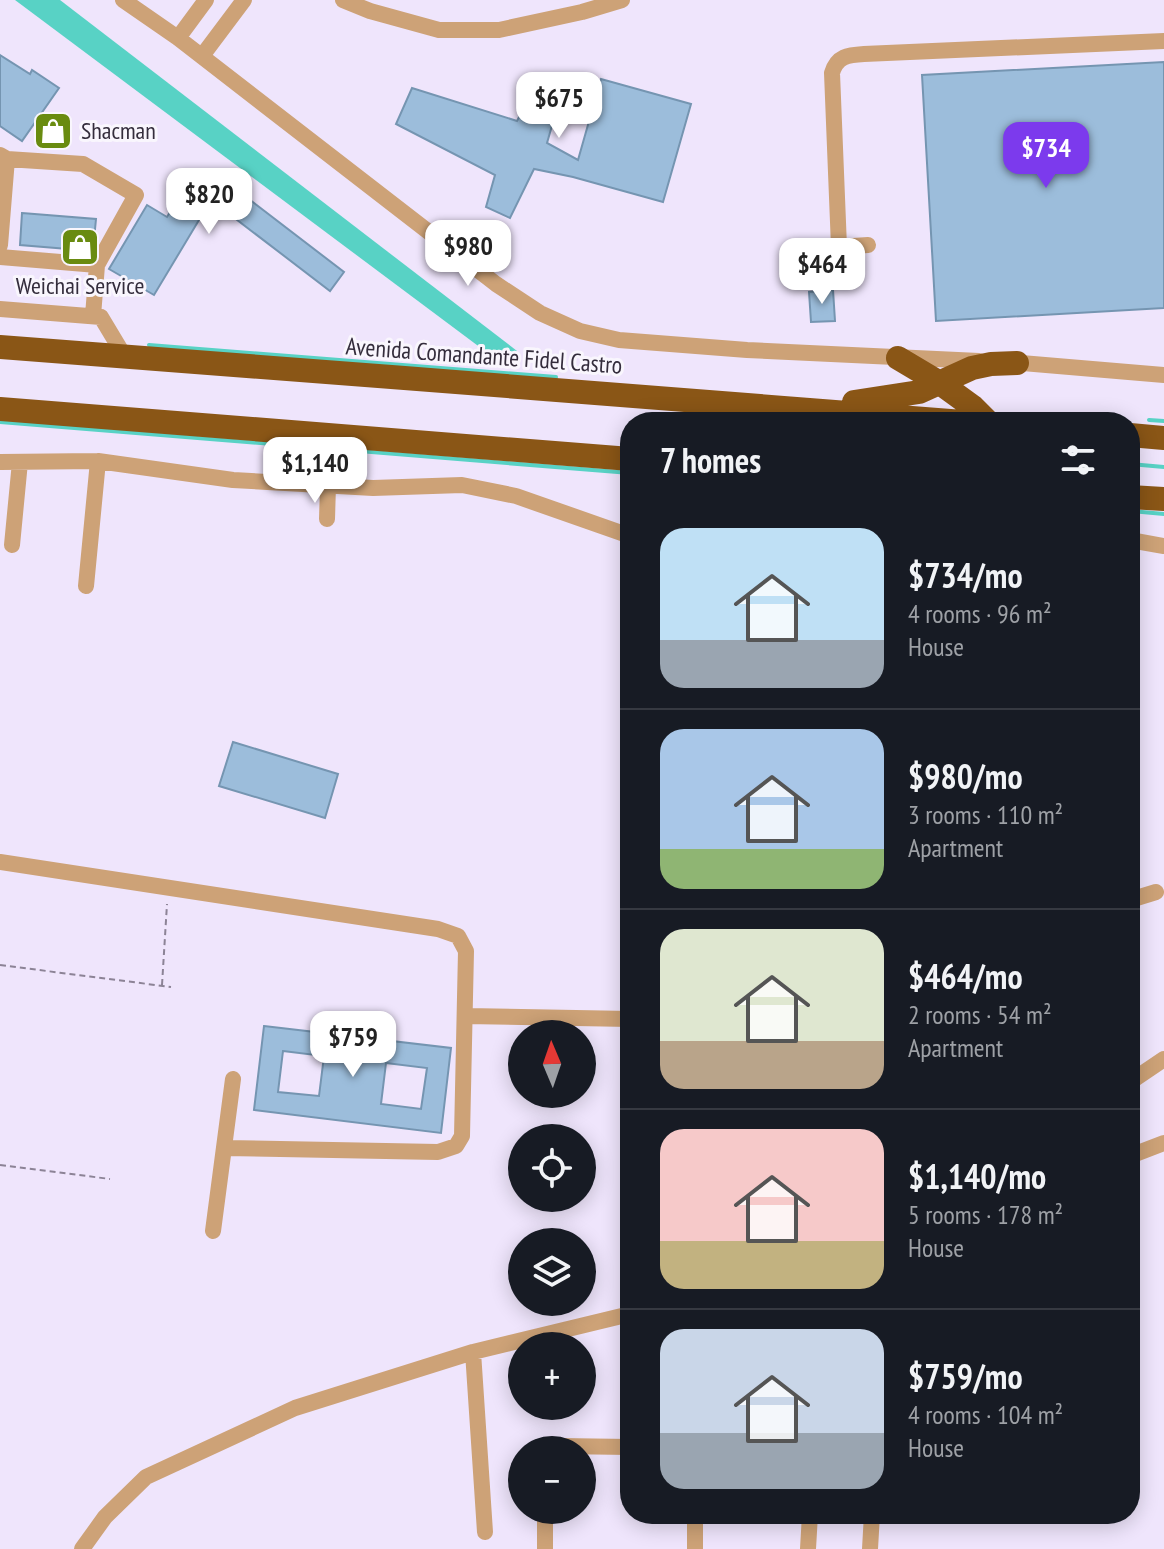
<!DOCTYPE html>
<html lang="en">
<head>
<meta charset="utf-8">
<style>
  body { margin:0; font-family:"PT Sans Narrow",sans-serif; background:#242831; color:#f1f3f6; height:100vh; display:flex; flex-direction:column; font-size:30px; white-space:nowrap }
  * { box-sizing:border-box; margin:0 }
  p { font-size:26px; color:#9ea1a6 }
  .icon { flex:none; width:44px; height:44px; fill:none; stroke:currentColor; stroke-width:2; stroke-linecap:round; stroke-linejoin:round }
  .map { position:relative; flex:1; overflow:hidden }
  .drawer { position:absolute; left:620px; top:412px; width:520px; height:1112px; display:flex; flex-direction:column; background:#171b24; border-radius:32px; box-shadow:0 4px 20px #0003 }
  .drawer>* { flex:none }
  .needle { width:52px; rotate:358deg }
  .tools { position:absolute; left:508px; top:1020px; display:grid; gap:16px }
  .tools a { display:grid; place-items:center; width:88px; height:88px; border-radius:50%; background:#171b24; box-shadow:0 4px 20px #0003; font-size:40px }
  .price { position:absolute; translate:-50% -68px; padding:0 18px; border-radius:16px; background:#fff; color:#222; font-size:26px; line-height:52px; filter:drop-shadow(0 2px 4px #0008) }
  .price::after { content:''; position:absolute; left:50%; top:48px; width:24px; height:18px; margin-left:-12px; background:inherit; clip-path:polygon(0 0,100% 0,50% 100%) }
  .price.current { background:#7c3aed; color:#fff }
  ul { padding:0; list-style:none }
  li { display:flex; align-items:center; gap:24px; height:200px; padding:0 40px }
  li+li { border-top:2px solid #363941 }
  li span { display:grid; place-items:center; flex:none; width:224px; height:160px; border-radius:24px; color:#555 }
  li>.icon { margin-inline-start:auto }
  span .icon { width:96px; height:96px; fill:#fffc; stroke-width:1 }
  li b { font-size:34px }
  h2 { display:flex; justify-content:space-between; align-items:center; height:96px; padding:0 40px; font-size:34px }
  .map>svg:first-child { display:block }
  .water { fill:#58d2c5 }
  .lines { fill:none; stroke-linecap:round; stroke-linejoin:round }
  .stream { stroke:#58d2c5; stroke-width:4 }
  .building { fill:#9cbddb; stroke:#7595b1; stroke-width:2; fill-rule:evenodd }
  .path { stroke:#8c8396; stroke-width:2; stroke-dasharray:6 4; stroke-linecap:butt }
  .minor { stroke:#cda277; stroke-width:16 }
  .highway { stroke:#8a5616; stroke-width:24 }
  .labels { text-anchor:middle; stroke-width:6; stroke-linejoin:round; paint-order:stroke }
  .poi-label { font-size:24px; fill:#342d3c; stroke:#f9f6fd; text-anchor:start }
  .street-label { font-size:24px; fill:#342d3c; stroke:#f9f6fd }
</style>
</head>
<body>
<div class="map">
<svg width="1164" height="1549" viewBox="0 0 1164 1549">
  <rect width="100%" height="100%" fill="#efe5fc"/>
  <path class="water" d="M15 0H60L517 351 505 366Z"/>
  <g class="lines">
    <path class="stream" d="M149 345 556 377
      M1149 420 1164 421
      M0 422 630 473
      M1130 464 1164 467
      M1131 511 1164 514"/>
  </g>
  <path class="building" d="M0 55 30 74 32 70 59 88 22 141 0 126Z
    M1164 62V308L936 321 922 75Z
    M541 75 564 84 547 143 578 160 601 79 691 104 663 202 573 177 534 169 510 218 486 207 495 175 396 124 412 88 517 121Z
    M211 170 344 272 330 291 211 200 154 295 109 269 147 205 167 217 187 184 196 190Z
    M22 213 96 219 93 250 92 251 20 245Z
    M833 290 835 321 811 322 809 292Z
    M233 742 338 774 325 818 219 786Z
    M264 1026 451 1048 441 1133 254 1110ZM283 1051 324 1056 319 1096 278 1092ZM386 1063 427 1068 421 1109 381 1104Z"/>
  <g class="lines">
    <path class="path" d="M0 965 171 987
      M162 985 167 904
      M0 1165 110 1179"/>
    <path class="minor" d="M123 0 178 38 496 284 540 313 580 331 619 340 747 350 979 361
      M343 0 370 11 439 30H499L582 12 622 0
      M178 38 206 0
      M202 56 244 0
      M0 155 7 159 83 164 136 195 97 265 93 316
      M0 245 7 159
      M868 245 839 247 832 73C837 56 848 55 864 54L1164 41
      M0 257 97 265
      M0 309 101 317 125 357
      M1010 362 1164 375
      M0 462 98 461 233 480 373 488 462 485 516 496 630 536
      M327 519 328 486
      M1130 540 1164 546
      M12 545 20 462
      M86 586 98 461
      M0 862 438 929 458 936 466 951 462 1136 456 1146 438 1152 224 1148
      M1130 900 1156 892
      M466 1016 630 1019
      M1130 1082 1164 1059
      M1130 1156 1164 1143
      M213 1231 233 1079
      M473 1352 485 1532
      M551 1450 558 1446 630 1447
      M82 1549 105 1517 146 1477 295 1408 473 1352 630 1314
      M545 1549V1510
      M695 1549V1514
      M808 1549 810 1514
      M870 1549 872 1514"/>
    <path class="highway" d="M0 347C321 373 642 394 963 422
      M898 358 940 383 973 407 988 422
      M854 402 919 392 972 368 991 364 1017 363
      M0 409 630 459
      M1130 435 1164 438
      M1130 497 1164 499"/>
  </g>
  <defs>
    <g id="shop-square" transform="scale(2)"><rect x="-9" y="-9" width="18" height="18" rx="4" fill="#698b10" stroke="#f9f6fd"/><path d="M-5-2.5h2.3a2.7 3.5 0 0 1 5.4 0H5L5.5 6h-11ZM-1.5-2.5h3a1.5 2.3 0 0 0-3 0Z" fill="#fff"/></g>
  </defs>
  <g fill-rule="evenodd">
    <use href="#shop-square" x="53" y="131"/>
    <use href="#shop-square" x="80" y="247"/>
  </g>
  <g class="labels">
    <g class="poi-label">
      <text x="81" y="139">Shacman</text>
      <text x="80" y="294" text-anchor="middle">Weichai Service</text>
    </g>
    <g class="street-label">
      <text transform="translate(484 356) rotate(4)" y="8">Avenida Comandante Fidel Castro</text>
    </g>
  </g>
</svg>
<div class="tools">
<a><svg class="needle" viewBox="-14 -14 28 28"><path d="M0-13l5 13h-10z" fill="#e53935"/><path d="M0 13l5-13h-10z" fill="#9ea1a6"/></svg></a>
<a><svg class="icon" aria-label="locate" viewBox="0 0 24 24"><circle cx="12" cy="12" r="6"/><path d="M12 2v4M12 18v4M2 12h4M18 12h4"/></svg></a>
<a><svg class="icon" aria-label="layers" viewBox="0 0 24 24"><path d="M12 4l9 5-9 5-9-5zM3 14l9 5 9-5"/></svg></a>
<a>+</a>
<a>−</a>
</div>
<b class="price" style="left:559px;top:140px">$675</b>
<b class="price current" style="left:1046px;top:190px">$734</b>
<b class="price" style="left:209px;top:236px">$820</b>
<b class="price" style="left:468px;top:288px">$980</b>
<b class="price" style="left:822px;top:306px">$464</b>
<b class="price" style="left:315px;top:505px">$1,140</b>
<b class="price" style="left:353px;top:1079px">$759</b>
<section class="drawer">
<h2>7 homes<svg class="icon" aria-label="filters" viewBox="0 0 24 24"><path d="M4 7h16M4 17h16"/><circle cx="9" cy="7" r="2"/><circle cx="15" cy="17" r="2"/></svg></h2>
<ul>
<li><span style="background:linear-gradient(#bfe0f5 70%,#9aa5b1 0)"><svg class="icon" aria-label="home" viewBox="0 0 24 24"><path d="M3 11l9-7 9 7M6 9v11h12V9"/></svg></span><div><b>$734/mo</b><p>4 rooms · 96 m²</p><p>House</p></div></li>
<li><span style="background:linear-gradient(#a9c7e8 75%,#8fb573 0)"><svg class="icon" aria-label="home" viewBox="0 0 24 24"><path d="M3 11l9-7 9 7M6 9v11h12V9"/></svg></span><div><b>$980/mo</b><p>3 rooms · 110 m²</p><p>Apartment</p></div></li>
<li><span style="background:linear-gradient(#dfe7d0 70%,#b9a48a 0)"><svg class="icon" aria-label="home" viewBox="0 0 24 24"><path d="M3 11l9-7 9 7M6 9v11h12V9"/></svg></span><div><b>$464/mo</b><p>2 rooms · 54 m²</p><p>Apartment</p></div></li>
<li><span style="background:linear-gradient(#f6c9c9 70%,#c2b280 0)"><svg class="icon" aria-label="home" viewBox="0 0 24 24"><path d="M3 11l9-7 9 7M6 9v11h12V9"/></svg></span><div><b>$1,140/mo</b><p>5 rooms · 178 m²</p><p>House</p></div></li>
<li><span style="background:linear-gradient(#c9d6e8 65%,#9aa5b1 0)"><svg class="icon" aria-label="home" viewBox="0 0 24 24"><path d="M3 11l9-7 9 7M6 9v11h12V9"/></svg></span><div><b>$759/mo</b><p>4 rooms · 104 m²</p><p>House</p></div></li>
</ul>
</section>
</div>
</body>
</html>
